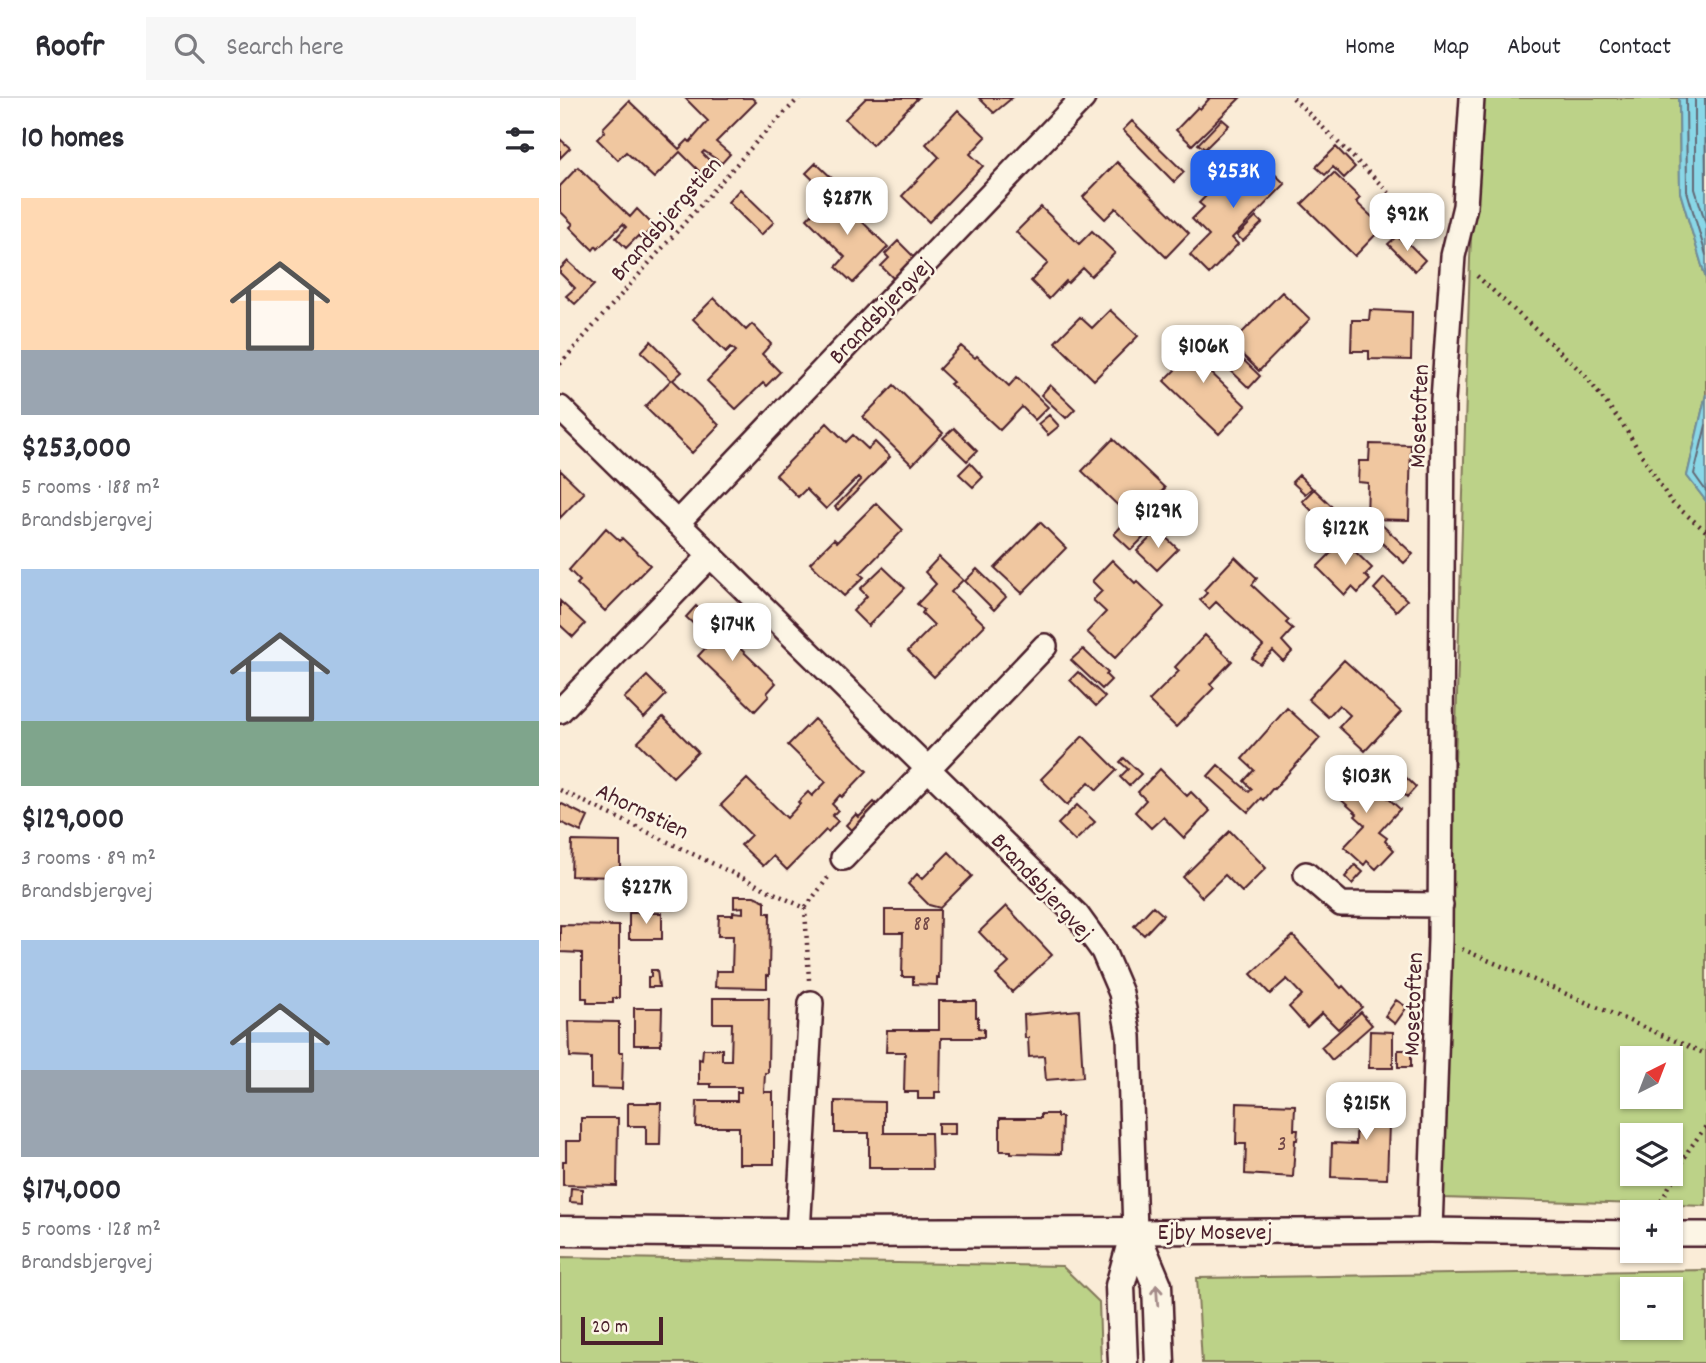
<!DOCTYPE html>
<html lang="en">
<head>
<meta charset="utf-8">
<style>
  body { margin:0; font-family:Dekko,sans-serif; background:#f7f7f7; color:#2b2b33; height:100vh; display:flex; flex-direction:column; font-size:26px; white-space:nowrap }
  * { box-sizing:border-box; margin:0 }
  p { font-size:23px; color:#7c7c81 }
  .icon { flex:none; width:38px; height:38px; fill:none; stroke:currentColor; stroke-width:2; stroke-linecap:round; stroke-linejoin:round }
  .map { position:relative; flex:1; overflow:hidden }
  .side { display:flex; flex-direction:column; background:#fff; width:560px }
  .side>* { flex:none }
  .needle { width:46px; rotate:42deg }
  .buttons { position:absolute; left:1060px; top:948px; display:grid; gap:14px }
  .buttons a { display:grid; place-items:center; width:63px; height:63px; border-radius:0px; background:#fff; box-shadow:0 2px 5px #0004; font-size:35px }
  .scale { position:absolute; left:21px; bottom:18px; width:82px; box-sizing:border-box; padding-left:7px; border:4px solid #4a1f2b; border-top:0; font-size:19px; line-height:24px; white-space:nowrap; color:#4a1f2b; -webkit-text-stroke:5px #fcf5e5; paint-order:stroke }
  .price { position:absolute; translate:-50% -60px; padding:0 16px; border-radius:14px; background:#fff; color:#222; font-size:23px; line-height:46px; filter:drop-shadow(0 2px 4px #0008) }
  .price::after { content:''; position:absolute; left:50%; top:42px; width:21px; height:16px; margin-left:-10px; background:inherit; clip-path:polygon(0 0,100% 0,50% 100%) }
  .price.selected { background:#2563eb; color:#fff }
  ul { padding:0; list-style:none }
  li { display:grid; align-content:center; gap:14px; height:371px; padding:0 21px }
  li span { display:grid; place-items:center; height:217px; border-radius:0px; color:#555 }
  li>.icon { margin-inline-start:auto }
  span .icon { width:126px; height:126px; fill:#fffc; stroke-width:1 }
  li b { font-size:30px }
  h2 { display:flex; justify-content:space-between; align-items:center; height:84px; padding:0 21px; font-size:30px }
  header { display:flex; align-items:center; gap:42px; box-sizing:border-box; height:98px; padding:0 35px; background:#fff; border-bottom:2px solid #e1e1e2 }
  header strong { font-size:33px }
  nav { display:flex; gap:38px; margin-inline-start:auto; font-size:24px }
  .search { width:490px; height:63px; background:#f7f7f7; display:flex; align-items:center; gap:18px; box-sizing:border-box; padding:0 24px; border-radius:0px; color:#7c7c81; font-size:26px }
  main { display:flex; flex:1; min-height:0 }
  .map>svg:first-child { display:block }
  .green { fill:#bcd288; stroke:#83785a; stroke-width:2; fill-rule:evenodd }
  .water { fill:#89d7e7; stroke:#708d9c; stroke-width:2 }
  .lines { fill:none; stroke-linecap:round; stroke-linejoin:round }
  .shore { stroke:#636976; stroke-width:2 }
  .building { fill:#f0c7a0; stroke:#4a1f2b; stroke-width:2 }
  .minor-casing { stroke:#4a1f2b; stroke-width:28 }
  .tertiary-casing { stroke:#4a1f2b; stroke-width:33 }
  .path { stroke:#4a1f2b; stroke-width:4.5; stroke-dasharray:2 5; stroke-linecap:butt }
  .minor { stroke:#fcf5e5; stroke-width:23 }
  .tertiary { stroke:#fcf5e5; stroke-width:28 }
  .oneway { stroke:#a38a88 }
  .labels { text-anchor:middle; stroke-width:5; stroke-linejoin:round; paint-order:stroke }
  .number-label { font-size:21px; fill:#744948 }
  .street-label { font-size:24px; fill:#4a1f2b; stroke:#fcf5e5 }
</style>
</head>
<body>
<header>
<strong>Roofr</strong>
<div class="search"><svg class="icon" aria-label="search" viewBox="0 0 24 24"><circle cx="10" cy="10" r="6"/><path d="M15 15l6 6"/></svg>Search here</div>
<nav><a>Home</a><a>Map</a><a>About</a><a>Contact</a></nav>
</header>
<main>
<section class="side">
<h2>10 homes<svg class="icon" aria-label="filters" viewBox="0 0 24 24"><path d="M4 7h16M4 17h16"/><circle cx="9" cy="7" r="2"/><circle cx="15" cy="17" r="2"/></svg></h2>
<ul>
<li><span style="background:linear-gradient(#ffd9b3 70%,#9aa5b1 0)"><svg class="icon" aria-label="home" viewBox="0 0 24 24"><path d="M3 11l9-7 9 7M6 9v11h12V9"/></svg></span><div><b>$253,000</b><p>5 rooms · 188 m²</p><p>Brandsbjergvej</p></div></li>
<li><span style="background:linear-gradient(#a9c7e8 70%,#7fa58c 0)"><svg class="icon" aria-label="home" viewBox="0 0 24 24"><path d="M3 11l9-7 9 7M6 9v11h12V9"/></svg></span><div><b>$129,000</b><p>3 rooms · 89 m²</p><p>Brandsbjergvej</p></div></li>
<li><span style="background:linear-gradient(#a9c7e8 60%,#9aa5b1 0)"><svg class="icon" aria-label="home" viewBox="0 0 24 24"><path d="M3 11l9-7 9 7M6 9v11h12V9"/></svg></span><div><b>$174,000</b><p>5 rooms · 128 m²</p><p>Brandsbjergvej</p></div></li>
</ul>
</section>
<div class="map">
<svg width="1146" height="1265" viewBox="0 0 1146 1265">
  <rect width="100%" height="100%" fill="#faecd7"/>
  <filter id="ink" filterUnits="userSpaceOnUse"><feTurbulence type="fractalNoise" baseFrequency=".0143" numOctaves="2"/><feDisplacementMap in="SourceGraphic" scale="14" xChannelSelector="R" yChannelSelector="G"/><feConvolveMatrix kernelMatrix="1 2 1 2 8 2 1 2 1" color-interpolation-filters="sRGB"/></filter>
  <g filter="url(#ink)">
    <path class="green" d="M918 0H1119L1120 94 1146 181V296L1127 378 1146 403V1108L882 1100 910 161ZM1073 961H1111V999H1073ZM1073 1038H1111V1076H1073Z
      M0 1159 502 1168 539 1204 541 1265H0Z
      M1146 1172V1265H642L637 1180ZM1073 1192H1111V1230H1073Z"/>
    <path class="water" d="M1119 0H1146V181L1120 94Z
      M1146 296V403L1127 378Z"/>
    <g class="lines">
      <path class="shore" d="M1126 0 1127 93 1146 157
        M1135 0V91L1146 126
        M1145 0 1146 90
        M1146 327 1134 376 1146 393"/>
    </g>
    <path class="building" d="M125 0H192L196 4 156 44 170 56 162 65 144 53 142 55 152 65 150 67 154 71 146 80 120 54 94 80 66 54 58 62 37 41 45 33 43 30 69 3 119 51 128 42 130 44 148 23Z
      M306 0H358L312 47 285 21Z
      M419 0H452L434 15Z
      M647 0H680L632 47 616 32 638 9 640 11 649 1Z
      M398 12 426 39 410 56 423 68 369 124 342 98 379 59 366 46Z
      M662 21 669 27 645 51 638 46Z
      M572 23 624 74 614 84 563 32Z
      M0 41 10 50 0 60Z
      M776 49 795 69 784 80 773 69 765 77 756 69Z
      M695 57 725 86 672 140 678 146 649 176 630 157 649 138 632 121 644 109 639 105 667 77 672 81Z
      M557 64 629 135 606 159 556 110 545 121 523 99Z
      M256 65 277 85 267 95 246 75Z
      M18 69 70 119 77 111 94 128 81 141 78 138 66 150 56 140 66 129 63 126 38 151 36 148 33 152 10 129 13 126 0 113V88Z
      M774 75 800 100 796 104 823 129 795 158 742 106Z
      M180 91 214 124 201 137 168 104Z
      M272 94 328 149 293 185 276 169 285 159 247 121Z
      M481 109 519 146 532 133 555 155 531 178 523 170 508 185 506 183 489 201 471 183 488 165 456 134Z
      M696 119 702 125 683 143 677 138Z
      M837 138 842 143 844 141 865 162 855 173 828 146Z
      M338 143 356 161 335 182 321 168 329 160 325 156Z
      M8 163 34 187 15 206 6 198 15 190 0 175V171Z
      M722 194 750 221 699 273 671 246Z
      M154 200 186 232 192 226 211 246 202 256 220 274 206 288 203 285 176 311 147 283 176 253 171 249 166 254 133 221Z
      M550 212 578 238 534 282 495 244 520 219 532 230Z
      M810 212 852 214 851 262 809 261V253H791L792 222H809Z
      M621 229 628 236 629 234 655 259 645 269 686 308 659 336 604 283 628 259 616 247 618 244 612 238Z
      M91 243 122 274 113 282 159 327 132 355 85 309 111 282 81 254Z
      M401 248 415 260 417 258 449 288 457 279 488 309 475 322 462 309 440 332 390 286 393 284 379 271Z
      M675 254 700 278 689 290 664 266Z
      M334 287 383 335 352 367 303 319Z
      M490 287 515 311 506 320 481 297Z
      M489 317 499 328 488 337 478 326Z
      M267 325 286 344 293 337 308 351 315 344 330 359 278 412 275 409 301 382 298 379 266 411 246 391 238 399 216 377Z
      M394 330 417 353 407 363 383 340Z
      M553 341 605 390 575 423 588 435 571 452 554 436 570 419 522 373Z
      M810 346 851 347 849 422 807 421 808 385 798 384 799 363H809Z
      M410 365 423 379 413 389 399 376Z
      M0 372 24 395 0 420Z
      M739 377 752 390 745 396 732 384Z
      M754 391 784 420 772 433 742 403Z
      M316 405 343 432 300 476 304 479 284 498 250 465 274 441 277 444Z
      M480 424 506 450 462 495 435 470Z
      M821 426 853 456 844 465 812 436Z
      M46 430 60 443 62 440 90 467 45 513 17 486 20 483 9 472Z
      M598 432 618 451 597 472 577 453Z
      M776 435 812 470 805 477 810 482 798 495 792 489 785 497 757 469 775 451 768 444Z
      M379 459 403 482 391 494 425 527 374 579 348 553 374 527 362 515 364 512 357 506 376 486 365 474Z
      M675 459 697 480 692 487 729 522 726 525 733 531 722 543 732 554 723 563 713 553 700 566 692 560 703 548 656 504 649 511 640 502 647 495 644 492Z
      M552 462 575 485 577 483 604 509 555 560 527 534 546 514 533 502 542 493 532 483Z
      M323 469 345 490 308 528 293 513 307 498 300 491Z
      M417 471 446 499 434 512 405 483Z
      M824 480 847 502 836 513 814 491Z
      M0 503 25 526 13 539 0 527Z
      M136 508 216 585 207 595 209 598 195 613 138 558 152 543 126 519Z
      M645 537 672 563 650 586 654 590 616 629 589 603 619 573 615 569Z
      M523 551 548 575 546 577 551 582 542 591 511 562Z
      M784 562 841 614 805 653 779 629 790 617 779 607 768 619 748 601Z
      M518 574 545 599 536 608 510 582Z
      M87 578 106 597 84 620 64 600Z
      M727 610 760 640 714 691 713 690 703 702 701 700 688 714 648 678 658 667 689 694 692 691 684 683 694 672 682 661Z
      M103 619 138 654 113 679 78 644Z
      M254 621 307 673 282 699 280 697 272 706 278 712 272 718 278 723 268 734 266 732 227 772 213 758 203 768 181 747 191 737 161 707 187 681 227 720 240 706 238 704 248 694 252 698 266 684 228 647Z
      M523 638 557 672 537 692 529 684 507 707 481 681Z
      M564 660 581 676 569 688 560 679 568 671 560 664Z
      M789 664 840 711 819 734 827 740 825 743 834 752 816 771 807 763 804 767 784 749 805 727 795 718 797 716 767 689Z
      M836 670 856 689 847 699 827 679Z
      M600 671 627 698 631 694 650 713 624 740 603 719 591 730 575 714 586 702 578 694Z
      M314 704 319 709 294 735 286 727 296 716 299 719Z
      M0 705 28 719 21 734 0 724Z
      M517 707 535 724 515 743 498 726Z
      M670 733 706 770 682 794 665 777 642 799 623 779Z
      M12 743 60 744V779L11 778Z
      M389 754 412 778 380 810 369 807 348 786 357 776 362 781Z
      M795 767 803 774 792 786 785 779Z
      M174 798H194L205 803V815H210L209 878 207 877V890L155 889 156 873H172L173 838H158L159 817H173V814L183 815V809L174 810Z
      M446 808 492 857 452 894 436 877 449 865 419 834Z
      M593 808 603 817 584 837 574 828Z
      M325 812H380L379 880 377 879V887L353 886V879H342L343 835H325Z
      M69 815H102V841H69Z
      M0 827 59 828V900H53V905H27V900H22V855L0 854Z
      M733 838 781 890 783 888 802 909 778 931 762 915 747 929 729 909 742 897 727 881 710 896 691 876Z
      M91 872H97L99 889H88V879H91Z
      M153 900H209L208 975H205L204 994H213V1004H214V1066H179V1029H136L137 1003H177V994H181V989H151V986H139V961L142 962 143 951H162V962H171L172 925H153Z
      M836 902 847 909 835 926 825 918Z
      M379 903H416V919H418V930L424 931V939H418V940H381L380 994H375V1001H358V994H344L345 954H326L327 932H379Z
      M74 910H102L101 947H74Z
      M519 912 523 979 486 982 484 958 469 959 468 940H465L464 917Z
      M801 914 812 927 772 962 761 949Z
      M9 923 59 924V954H63L62 991 31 990V960L10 959Z
      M810 933 833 934V970H809Z
      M838 952H851V969H838Z
      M797 997 830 998 827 1081 771 1079 772 1045 796 1046Z
      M275 1003 324 1004V1035H371L372 1071H322V1069H309V1035H275Z
      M68 1005H101L100 1047H86V1028H68Z
      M677 1005 735 1007 734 1032H738L737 1042H735L733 1079 685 1076 686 1046H676Z
      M481 1016H497V1019H502L501 1056 451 1055V1053H440V1020H481Z
      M21 1020H58L57 1088 3 1087V1063H6V1043H21Z
      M378 1025H395V1036H378Z
      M11 1090 22 1091V1105L10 1104Z"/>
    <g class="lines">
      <g class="minor-casing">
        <path id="minor" d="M0 310 517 817 543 853 561 895 569 938 575 1134 870 1132 1073 1135
          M117 425 523 0
          M0 613 150 458
          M283 760 485 548
          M746 776 781 806 881 807
          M870 1132 880 842 883 302 893 158 905 108 912 0
          M238 1135 251 905
          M1111 1136H1146"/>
      </g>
      <g class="tertiary-casing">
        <path id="tertiary" d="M0 1133 238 1135 575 1134
          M575 1134 597 1187 600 1265
          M563 1265 560 1188 575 1134"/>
      </g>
      <path class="path" d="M733 0 874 139
        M917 178 1024 276 1063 327 1111 404 1146 433
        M0 266 197 43 239 0
        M0 692 245 810 270 777
        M245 810 249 882
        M902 851 1146 956
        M1095 1115 1128 1053 1146 1028"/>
      <use href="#minor" class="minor"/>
      <use href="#tertiary" class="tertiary"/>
    </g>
    <defs><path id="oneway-shaft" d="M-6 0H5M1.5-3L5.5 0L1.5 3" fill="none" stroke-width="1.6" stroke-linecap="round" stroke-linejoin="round" transform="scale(1.75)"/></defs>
    <use class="oneway" href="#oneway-shaft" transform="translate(597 1197) rotate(-94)"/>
  </g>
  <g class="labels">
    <g class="number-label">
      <text x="362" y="832">88</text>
      <text x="722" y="1052">3</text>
    </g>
    <g class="street-label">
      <text transform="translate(105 120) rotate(-49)" y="8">Brandsbjergstien</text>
      <text transform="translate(320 212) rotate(-46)" y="8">Brandsbjergvej</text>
      <text transform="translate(858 318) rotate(-88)" y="8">Mosetoften</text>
      <text transform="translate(83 712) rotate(26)" y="8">Ahornstien</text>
      <text transform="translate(483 788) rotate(47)" y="8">Brandsbjergvej</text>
      <text transform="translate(852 906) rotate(-88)" y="8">Mosetoften</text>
      <text x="655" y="1141">Ejby Mosevej</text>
    </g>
  </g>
</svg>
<div class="buttons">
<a><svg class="needle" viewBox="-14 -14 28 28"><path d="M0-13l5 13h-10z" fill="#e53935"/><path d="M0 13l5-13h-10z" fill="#7c7c81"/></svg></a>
<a><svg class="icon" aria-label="layers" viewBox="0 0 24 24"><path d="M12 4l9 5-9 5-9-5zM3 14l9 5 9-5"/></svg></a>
<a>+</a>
<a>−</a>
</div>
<div class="scale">20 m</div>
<b class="price selected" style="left:673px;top:112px">$253K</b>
<b class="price" style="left:287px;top:139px">$287K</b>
<b class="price" style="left:847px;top:155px">$92K</b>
<b class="price" style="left:643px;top:287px">$106K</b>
<b class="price" style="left:598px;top:452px">$129K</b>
<b class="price" style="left:785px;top:469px">$122K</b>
<b class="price" style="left:172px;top:565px">$174K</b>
<b class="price" style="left:806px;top:717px">$103K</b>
<b class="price" style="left:86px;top:828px">$227K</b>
<b class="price" style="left:806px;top:1044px">$215K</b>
</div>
</main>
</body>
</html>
